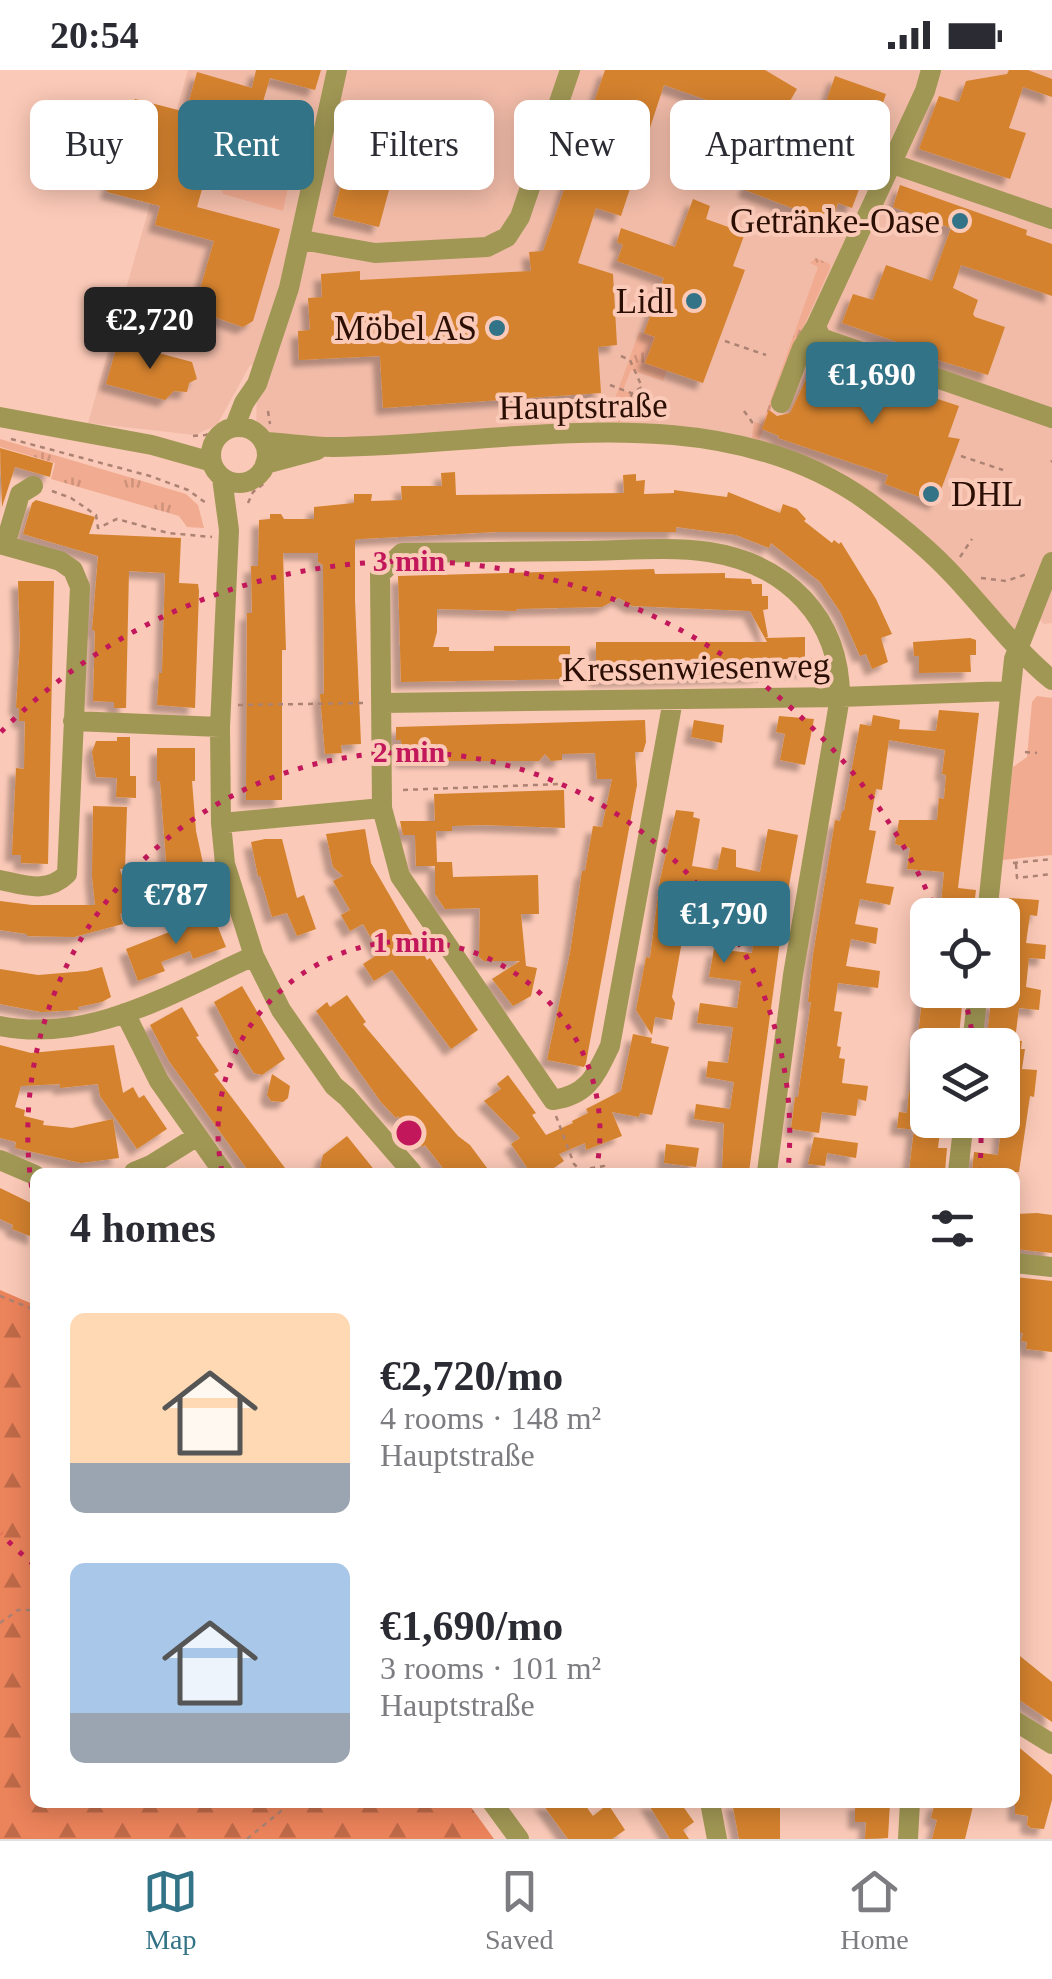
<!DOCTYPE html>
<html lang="en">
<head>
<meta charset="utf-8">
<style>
  body { margin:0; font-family:Georgia,serif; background:#f2f2f3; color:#2b2b33; height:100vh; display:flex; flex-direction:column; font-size:38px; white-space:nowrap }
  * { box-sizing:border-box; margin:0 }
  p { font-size:32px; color:#7c7c81 }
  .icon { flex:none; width:55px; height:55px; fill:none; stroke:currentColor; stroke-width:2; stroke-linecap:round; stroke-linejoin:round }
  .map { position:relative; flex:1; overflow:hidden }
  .sheet { position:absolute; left:30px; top:1098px; width:990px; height:640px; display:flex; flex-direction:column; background:#fff; border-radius:15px; box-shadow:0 5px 25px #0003 }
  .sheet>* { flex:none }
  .guide { position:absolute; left:30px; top:30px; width:992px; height:90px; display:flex; gap:20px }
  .buttons { position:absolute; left:910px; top:828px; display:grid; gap:20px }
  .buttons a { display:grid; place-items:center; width:110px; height:110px; border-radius:15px; background:#fff; box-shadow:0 5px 25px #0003; font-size:50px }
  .price { position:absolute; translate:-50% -85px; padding:0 22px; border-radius:10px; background:#337387; color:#fff; font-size:32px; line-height:65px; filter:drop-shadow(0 2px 5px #0008) }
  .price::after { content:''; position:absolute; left:50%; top:60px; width:30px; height:22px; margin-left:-15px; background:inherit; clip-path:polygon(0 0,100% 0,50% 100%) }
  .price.on { background:#222; color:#fff }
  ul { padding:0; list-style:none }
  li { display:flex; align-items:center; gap:30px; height:250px; padding:0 40px }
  li span { display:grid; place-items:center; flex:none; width:280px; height:200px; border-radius:15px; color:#555 }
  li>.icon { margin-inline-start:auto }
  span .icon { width:120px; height:120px; fill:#fffc; stroke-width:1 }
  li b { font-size:42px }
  h2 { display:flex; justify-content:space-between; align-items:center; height:120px; padding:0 40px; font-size:42px }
  .tag { padding:0 35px; border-radius:15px; background:#fff; box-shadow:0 5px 25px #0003; font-size:35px; line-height:90px }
  .tag.on { background:#337387; color:#fff }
  .status { display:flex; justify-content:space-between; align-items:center; height:70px; padding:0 50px; background:#fff; direction:ltr }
  .status svg { height:28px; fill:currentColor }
  .tab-bar { display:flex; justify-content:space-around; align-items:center; height:140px; border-top:2px solid #e1e1e2; background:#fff; font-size:28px; color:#7c7c81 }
  .tab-bar a { display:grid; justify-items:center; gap:5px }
  .tab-bar .on { color:#337387 }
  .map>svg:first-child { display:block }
  .built { fill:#f1bba8 }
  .grass { fill:url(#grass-tufts) }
  .forest { fill:url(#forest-firs) }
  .park { fill:#f1ab90 }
  .building { fill:#d4822d; filter:url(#shadow) }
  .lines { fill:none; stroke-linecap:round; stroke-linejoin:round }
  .path { stroke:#ac8273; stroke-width:2.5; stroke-dasharray:5 5; stroke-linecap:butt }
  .minor { stroke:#a09754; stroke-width:20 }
  .ring { fill:none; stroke:#c2185b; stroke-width:5; stroke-dasharray:5 10 }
  .poi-dot { fill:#337387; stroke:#fbc9b7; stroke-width:4 }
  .labels { text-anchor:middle; stroke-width:8; stroke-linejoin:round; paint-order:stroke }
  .poi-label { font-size:35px; fill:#2c0f04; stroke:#fbc9b7; text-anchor:end }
  .street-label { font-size:35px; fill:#2c0f04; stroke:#fbc9b7 }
  .centre { fill:#c2185b; stroke:#fbc9b7; stroke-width:5 }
  .ring-label { font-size:30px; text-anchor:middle; font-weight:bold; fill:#c2185b; stroke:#fbc9b7; stroke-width:8; stroke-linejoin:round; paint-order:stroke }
</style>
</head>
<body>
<div class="status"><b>20:54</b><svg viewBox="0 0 49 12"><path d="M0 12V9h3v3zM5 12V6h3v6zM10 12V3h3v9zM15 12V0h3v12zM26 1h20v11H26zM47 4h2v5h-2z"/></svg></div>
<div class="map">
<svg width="1052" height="1769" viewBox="0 0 1052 1769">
  <defs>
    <pattern id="grass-tufts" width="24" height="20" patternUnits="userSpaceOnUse" patternTransform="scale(2.5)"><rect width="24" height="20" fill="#f1ab90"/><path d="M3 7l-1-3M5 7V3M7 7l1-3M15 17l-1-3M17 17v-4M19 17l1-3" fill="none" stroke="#cf927b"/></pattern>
    <pattern id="forest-firs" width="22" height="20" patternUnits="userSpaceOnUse" patternTransform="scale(2.5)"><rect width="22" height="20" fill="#eb835b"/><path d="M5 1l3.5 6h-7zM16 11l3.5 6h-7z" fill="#bf6a49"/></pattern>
    <filter id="shadow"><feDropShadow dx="-7" dy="7" stdDeviation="2.5" flood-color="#0004"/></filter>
  </defs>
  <rect width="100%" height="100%" fill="#fbc9b7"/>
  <path class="built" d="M188 0H1052V553L1044 554 1030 541 1017 577 951 502 830 413 688 367 264 372 256 362 257 314 262 298 250 295 217 355 195 365 88 353Z"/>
  <path class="grass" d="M816 188 830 194V198L797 271 759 370 752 368 754 352 762 354 818 197 810 193Z
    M639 262 655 267 645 293 667 300 663 311 631 300 623 320 631 323 620 352 607 351Z
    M0 369 186 424 198 435 204 458 187 457 179 446 51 409 55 393 0 377Z"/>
  <path class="forest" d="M0 1220 35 1235V1732L468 1733 494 1769H0Z"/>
  <path class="park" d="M246 61 297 75 283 141 223 124 217 110 229 67Z
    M1037 626 1052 628V785L1002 790 1013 697 1027 687 1032 632Z"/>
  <path class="building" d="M256 0H321L315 20 270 8 262 35 276 39 272 54 232 42 228 54 221 52 197 137 280 159 253 251 243 257 194 240 214 171 155 155 160 136 107 122 117 88 130 92 141 51 129 48 135 29 186 42 197 2 252 18Z
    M605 0H765L797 19 784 41 769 32 752 58 777 67 773 70 820 86 838 36 826 32 835 6 886 24 866 81 857 78 850 101 864 106 852 138 838 133 831 153 745 120 762 76 724 95 718 111 702 105 727 37 664 15 621 146 596 138 578 193 613 204 617 275 598 277 601 323 383 338 380 286 299 290 298 261 310 260 308 228 322 227 321 204 360 201V210L531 201 529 182 543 181Z
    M1009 0H1028L1052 9V27L1023 17 1009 58 1026 63 1010 109 919 79 939 26 959 32 966 11 1007 4Z
    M354 64 401 76 379 157 333 146Z
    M900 115 1027 160 1026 165 1052 174V226L961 195 953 218 978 230 973 244 975 247 1005 257 988 305 944 292 910 280 912 277 842 253 853 224 873 230 886 195 932 211 951 158 893 137Z
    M693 129 710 136 706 149 745 163 733 196 745 200 703 313 645 293 655 267 644 263 664 208 617 191 623 175 617 172 621 158 675 177Z
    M118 272 192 292 197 309 189 313 187 322 174 321 165 330 106 314Z
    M819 282 840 289 838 296 959 336 948 367 960 369 936 433 885 414 888 405 778 368 779 366 762 359 769 340 777 346 790 343Z
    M0 378 53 393 50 407 15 397 2 437Z
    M455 402 456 425 624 423 623 405 636 404V411L645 410 644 424 674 423V420L727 427 728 422 780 443 783 434 797 439 806 449 804 451 832 473 834 470 839 474 841 472 876 529 892 564 881 568 888 592 872 599 866 584 860 586 841 543 820 512 771 473 769 478 736 465 676 457V462H496L360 469 355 470V530L361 674 341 675 342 683 325 684 320 624H324L323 495 318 492V483H283L286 580H282V730H246L247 543H252L251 496H258L259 450 270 449V444H281L284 449H314V437L354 433V424H372L371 431 402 430 401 416H442L441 403Z
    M36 430 95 447 89 464 181 468 179 513 198 514 199 521 195 638 157 635 159 603H162L165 503 129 501 126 638H114V632L93 631 95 561 92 560 98 486 23 464 32 433Z
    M654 499 655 504 725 503V508L751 509 752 514H762V526H768V539L763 540 768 567 765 568 805 567V588H812V600L769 601 754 606 596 610V572H767L750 541 632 536 619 528 602 537 516 539 517 541 437 539V562L433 577H449V581H494V576H570V609L401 612 398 506Z
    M18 511H54L48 794 21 793V785H12L16 698 24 699 25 651H19V638H16L20 572Z
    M970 568 976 570V585H970L971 602 919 603V586H914L913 572Z
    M939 640 979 643 958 818 976 820 973 845H940L944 802 907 799 910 778 895 774 899 750H937L939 728 944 729 946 705 942 704 945 680 889 670 882 720 876 719 869 760 876 761 866 813 894 817 890 835 860 829 855 854 878 858 876 874 851 869 846 896 880 901 878 918 838 913 834 941 842 942 837 976 841 977 839 988 845 989 842 1013 868 1016 866 1031 858 1029 856 1046 822 1042 819 1063 791 1059 795 1027H798L811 932H808L813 885 833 763 835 750 840 751 842 741H844L860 654 871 656 873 645 900 650 899 659 936 661Z
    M779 646 814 649 805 695 780 690 785 664 776 662Z
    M645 650 646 672 643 682H635L637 715 586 993 584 997 547 990 570 883 582 801H585L593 756 602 757 612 709H597L595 683 562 684V690L551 691 545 684 539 691H403L401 670H396V657Z
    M694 650 724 655 722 673 691 667Z
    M117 667H130V706H136V728L116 727 117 708 96 707 92 682 96 671H117Z
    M157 678H195V711H192L196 761 211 830 180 839 174 812 171 814 167 804 160 711H157Z
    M564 720 565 758 483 755 452 756V761H436L437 792H452L453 807 538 805 539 844H521L526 896 537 898 531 926 513 936 492 909 520 891H484L479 887 480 838 445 839 435 824V796H416L415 765H403L400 751H435L434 724Z
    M93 736 127 737 125 799H120L132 840 120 844 123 854 74 867 27 866V864L0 860V831L32 835H95L92 806Z
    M676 740 694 742 693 747 700 749 692 796 717 800 722 777 736 780V797L760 802 768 759 798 765 783 849 749 1102H722L724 1053 694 1049 696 1034 730 1039 734 1012 706 1007 708 991 728 993 733 957 697 953 700 933 737 938 741 911 709 907 714 879 752 883 755 856 715 850 716 820 692 815 672 927 675 933 672 950 655 947 652 965 636 940 646 887 650 888 660 810Z
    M365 759 371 793 427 890 430 888 478 960 451 979 392 900 374 911 363 894 380 883 363 854 350 861 341 845 350 840 333 811 343 806 333 797 326 764Z
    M265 769H282L297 828 304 825 316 859 297 866 287 843 272 847 260 806H258L251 772Z
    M1009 828 1039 830 1037 846 1030 845 1026 873 1046 875 1045 889 1029 888 1026 917 1041 920 1039 940 1019 938 1015 970 1022 971 1021 979H1025L1022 999 1037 1000 1034 1027 1030 1026 1019 1102H972L974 1082 998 1085 1002 1051 1006 975H986L991 931 1002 932V886Z
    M213 845 226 877 193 889 190 881 161 892 165 901 138 911 126 879Z
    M102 897 111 927 102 932 78 937 79 940 41 942 0 934V899L38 905 87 901Z
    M242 916 285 989 262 1005 254 1003 239 980 214 932Z
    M923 920 963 926 958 975H928V1034H925L922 1060 940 1061 938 1078H947L945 1102H909L914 1059 920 1060 897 1058 899 1042 907 1043 909 1022 912 1023Z
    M347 925 366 952 363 954 458 1066 470 1075 490 1102H446L425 1075 422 1077 398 1046 396 1048 381 1032 316 941 327 932 330 937Z
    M182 937 199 966 196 967 219 1001 214 1004 288 1102H249L169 991 150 955Z
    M633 964 652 968 651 973 669 977 652 1045 640 1043 639 1047 612 1042 622 1066 586 1080 585 1073 559 1084 564 1091 548 1102H530L511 1074 520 1068 484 1031 501 1019 497 1014 508 1005 536 1043 532 1045 546 1065 573 1053 572 1051 588 1043 586 1039 621 1021Z
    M0 975 31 983 114 975 123 1023 133 1017 139 1028 144 1025 167 1059 137 1079 100 1026 98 1014 60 1018V1014L21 1016 15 1037 25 1040 24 1046 44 1051 43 1055 72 1058 113 1049 119 1088 81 1093 15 1078 16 1072 0 1068Z
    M272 1004 290 1016 288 1028 283 1032 271 1031 267 1025Z
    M347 1066 376 1102H330L320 1098 323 1085Z
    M814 1067 858 1073 856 1088 827 1083 825 1096 808 1094Z
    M666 1074 699 1078 696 1097 664 1093Z
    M0 1118 35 1135V1168L12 1159 13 1155 0 1149Z
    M1037 1143 1052 1145V1183L1015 1179 1016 1144Z
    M1015 1207 1052 1211V1282L1026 1279 1027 1272 1021 1271 1023 1263 1015 1262Z
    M1015 1582 1052 1612V1652L1015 1627Z
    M1015 1674 1052 1705V1730L1044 1759 1031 1758 1027 1755 1028 1746 1015 1744Z
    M541 1732H583L593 1746 608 1734 625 1760 612 1769H568Z
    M647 1732H680L694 1752 683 1760 689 1769H670Z
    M732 1732H780V1769H739Z
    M855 1732H890L888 1768 865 1769 866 1752H855Z
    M935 1732H974L965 1769H932L937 1750 931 1748Z"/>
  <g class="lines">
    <path class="path" d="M725 271 766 285
      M621 286 630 290 642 317 632 323 624 346
      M610 315 631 323
      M268 341 270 354
      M744 341 752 352 751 358
      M193 366 206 365 217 357
      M11 369 150 406 188 420 206 433
      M961 386 1003 400
      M1051 392 1052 391
      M52 421 71 428 96 445 98 458 117 449 168 463 212 467
      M248 433 253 422 266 412
      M960 487 972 469
      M981 508 1006 511 1027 504
      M238 635 365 633
      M1025 682 1037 683
      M403 720 561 714
      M1013 793 1052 789
      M1016 794 1017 808 1052 804
      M556 1046 574 1094 580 1100 604 1096 605 1102
      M0 1226 35 1240
      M0 1553 18 1540H35
      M247 1769 292 1732"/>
    <path class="minor" d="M931 0 925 21 816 256 821 268 1052 348
      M893 94 1052 149
      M302 170 375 183 487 177 507 167 520 147 570 0
      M781 333 802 278 816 256
      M0 347 152 375 212 392
      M235 356 244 333 257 314 289 218 337 0
      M211 385a28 28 0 1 1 56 0a28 28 0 1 1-56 0Z
      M264 372C287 373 310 377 333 377 506 376 713 321 867 431 897 453 928 478 953 505 986 540 1015 580 1052 610
      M265 394 317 380
      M222 408 229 460 220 657 221 753 225 794 254 886 281 940 334 1016 347 1027 412 1102
      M0 474 60 491 73 500 80 517 67 804C47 824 25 815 0 810
      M5 475 20 424 33 416
      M383 633 840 627 1009 621
      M73 651 220 657
      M382 738 380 504 402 483C461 482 520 482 579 481 621 481 667 476 709 482 787 494 840 548 840 627L793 905 767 1102
      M221 753 382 738 400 806 553 1030C589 1025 596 1004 610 976L673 630
      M987 845 1014 589 1052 492
      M125 943 159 1011 223 1102
      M0 956C91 974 173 922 254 886
      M972 975 978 920
      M0 1090 35 1105
      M134 1102 151 1095 196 1067
      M958 1102 964 1050
      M1015 1193 1052 1197
      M1015 1651 1052 1674
      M492 1732 519 1769
      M710 1732 717 1769
      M908 1769 910 1732"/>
  </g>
  <g class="ring">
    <path d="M222 1101A191 191 0 1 1 596 1101"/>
    <path d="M34 1132A381 381 0 1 1 788 1100"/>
    <path d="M34 1495A572 572 0 0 1 1 1464M1 662A572 572 0 0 1 937 844M964 925A572 572 0 0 1 974 974M981 1053A572 572 0 0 1 980 1098"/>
  </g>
  <g class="poi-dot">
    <circle cx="960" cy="151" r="10"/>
    <circle cx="694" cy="231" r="10"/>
    <circle cx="497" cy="258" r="10"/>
    <circle cx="931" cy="424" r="10"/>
  </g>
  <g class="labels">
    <g class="poi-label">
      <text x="940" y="163">Getränke-Oase</text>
      <text x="674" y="243">Lidl</text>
      <text x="477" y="270">Möbel AS</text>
      <text x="951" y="436" text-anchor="start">DHL</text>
    </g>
    <g class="street-label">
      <text transform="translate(583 336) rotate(-1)" y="12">Hauptstraße</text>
      <text transform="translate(696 597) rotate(-1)" y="12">Kressenwiesenweg</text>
    </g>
  </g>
  <circle cx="409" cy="1063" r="15" class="centre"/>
  <g class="ring-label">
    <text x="409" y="501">3 min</text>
    <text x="409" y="692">2 min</text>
    <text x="409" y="882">1 min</text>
  </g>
</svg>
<div class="buttons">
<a><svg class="icon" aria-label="locate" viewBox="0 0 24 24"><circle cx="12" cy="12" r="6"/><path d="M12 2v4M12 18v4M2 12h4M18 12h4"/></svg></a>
<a><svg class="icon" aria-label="layers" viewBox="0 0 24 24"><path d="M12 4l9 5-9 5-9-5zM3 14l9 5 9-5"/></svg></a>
</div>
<b class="price on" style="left:150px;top:302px">€2,720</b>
<b class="price" style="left:872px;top:357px">€1,690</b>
<b class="price" style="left:176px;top:877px">€787</b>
<b class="price" style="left:724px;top:896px">€1,790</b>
<div class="guide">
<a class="tag">Buy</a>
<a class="tag on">Rent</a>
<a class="tag">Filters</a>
<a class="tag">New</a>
<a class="tag">Apartment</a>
</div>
<section class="sheet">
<h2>4 homes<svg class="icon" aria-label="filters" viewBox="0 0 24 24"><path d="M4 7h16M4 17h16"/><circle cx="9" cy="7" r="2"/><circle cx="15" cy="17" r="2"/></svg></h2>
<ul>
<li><span style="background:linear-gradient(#ffd9b3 75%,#9aa5b1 0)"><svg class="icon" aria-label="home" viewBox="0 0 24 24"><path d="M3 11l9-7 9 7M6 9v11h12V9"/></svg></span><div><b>€2,720/mo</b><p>4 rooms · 148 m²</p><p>Hauptstraße</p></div></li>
<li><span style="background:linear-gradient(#a9c7e8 75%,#9aa5b1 0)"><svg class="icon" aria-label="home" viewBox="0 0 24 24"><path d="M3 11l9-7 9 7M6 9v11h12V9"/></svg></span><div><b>€1,690/mo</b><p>3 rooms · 101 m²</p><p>Hauptstraße</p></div></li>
</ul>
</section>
</div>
<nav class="tab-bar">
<a class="on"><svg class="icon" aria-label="map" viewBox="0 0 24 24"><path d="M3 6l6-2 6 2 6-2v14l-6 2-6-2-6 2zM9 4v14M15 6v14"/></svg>Map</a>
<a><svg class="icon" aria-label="saved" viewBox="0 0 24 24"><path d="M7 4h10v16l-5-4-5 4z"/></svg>Saved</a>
<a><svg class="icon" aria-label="home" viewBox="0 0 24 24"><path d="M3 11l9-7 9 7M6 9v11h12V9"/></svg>Home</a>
</nav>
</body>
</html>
